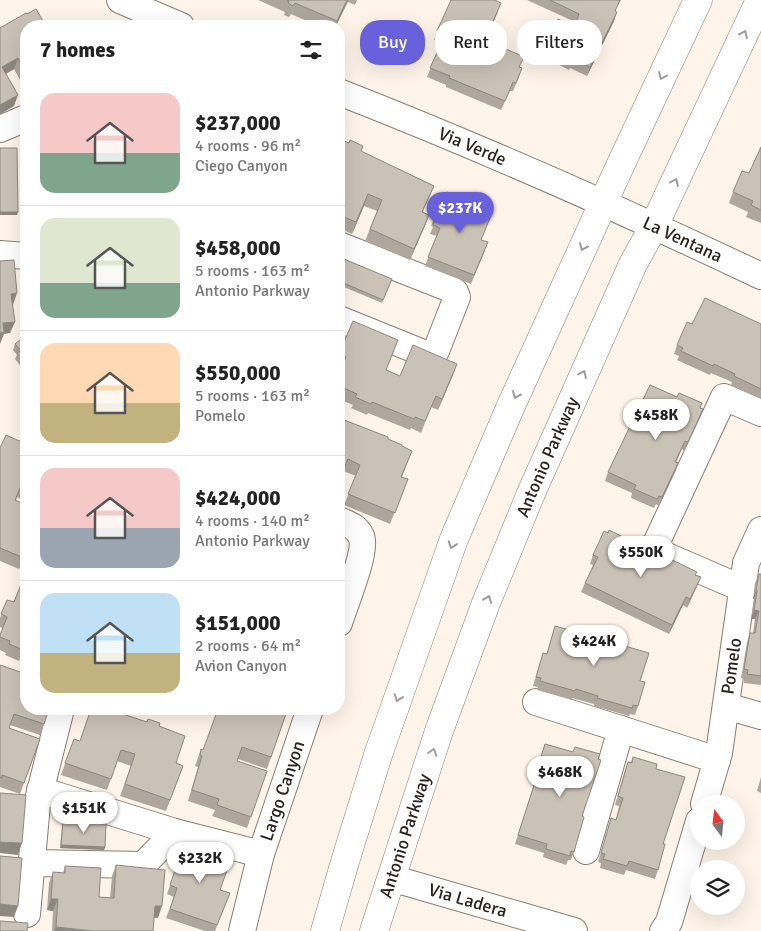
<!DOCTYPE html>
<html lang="en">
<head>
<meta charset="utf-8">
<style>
  body { margin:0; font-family:Signika,sans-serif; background:#f6f6f6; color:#222; height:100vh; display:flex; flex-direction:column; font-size:19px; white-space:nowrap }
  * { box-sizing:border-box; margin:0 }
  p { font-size:16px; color:#767676 }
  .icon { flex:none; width:28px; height:28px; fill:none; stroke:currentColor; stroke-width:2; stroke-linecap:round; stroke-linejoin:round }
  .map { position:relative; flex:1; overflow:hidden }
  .sheet { position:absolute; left:20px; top:20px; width:325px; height:695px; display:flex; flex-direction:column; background:#fff; border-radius:20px; box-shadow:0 5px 20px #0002 }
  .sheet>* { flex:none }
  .guide { position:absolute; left:360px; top:20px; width:325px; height:45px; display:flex; gap:10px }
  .needle { width:32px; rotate:345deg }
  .fabs { position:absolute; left:690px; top:795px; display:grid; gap:10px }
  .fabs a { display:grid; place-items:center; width:55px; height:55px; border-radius:50%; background:#fff; box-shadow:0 5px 20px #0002; font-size:25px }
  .price { position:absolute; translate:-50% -42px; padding:0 11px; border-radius:18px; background:#fff; color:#222; font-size:16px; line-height:32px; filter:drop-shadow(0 1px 2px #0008) }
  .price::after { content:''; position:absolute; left:50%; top:30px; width:15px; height:11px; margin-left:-8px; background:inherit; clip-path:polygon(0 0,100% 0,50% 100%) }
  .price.selected { background:#6861db; color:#fff }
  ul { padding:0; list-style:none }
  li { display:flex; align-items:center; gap:15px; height:125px; padding:0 20px }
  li+li { border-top:1px solid #e0e0e0 }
  li span { display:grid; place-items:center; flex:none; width:140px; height:100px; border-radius:15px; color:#555 }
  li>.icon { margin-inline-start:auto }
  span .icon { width:60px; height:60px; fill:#fffc; stroke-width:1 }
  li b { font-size:21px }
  h2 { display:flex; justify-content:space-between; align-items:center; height:60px; padding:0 20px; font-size:21px }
  .chip { padding:0 18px; border-radius:20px; background:#fff; box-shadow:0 5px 20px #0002; font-size:18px; line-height:45px }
  .chip.selected { background:#6861db; color:#fff }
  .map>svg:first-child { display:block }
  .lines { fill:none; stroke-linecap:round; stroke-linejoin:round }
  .minor-casing { stroke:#877e74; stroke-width:28 }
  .major-casing { stroke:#877e74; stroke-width:29 }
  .minor { stroke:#fff; stroke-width:26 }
  .major { stroke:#fff; stroke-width:28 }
  .wall { fill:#afa79d }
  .shaded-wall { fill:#8e8880 }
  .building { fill:#cbc2b7; stroke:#8e8880 }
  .oneway { stroke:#9e9c9a }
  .labels { text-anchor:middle; stroke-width:4; stroke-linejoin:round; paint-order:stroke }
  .street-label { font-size:18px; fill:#27231f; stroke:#fff }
</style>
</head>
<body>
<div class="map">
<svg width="761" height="931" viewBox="0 0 761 931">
  <rect width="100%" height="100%" fill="#fef4e9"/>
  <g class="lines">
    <g class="minor-casing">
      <g id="minor">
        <path d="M120 0 181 26"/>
        <path id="s1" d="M339 92C482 148 622 210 761 276"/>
        <path d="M0 129 26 118"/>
        <path d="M339 245 453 290 455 292 457 297 436 351 428 355 339 319"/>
        <path d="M0 254 26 256"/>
        <path d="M339 520C348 524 356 526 361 536 368 550 344 606 339 623"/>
        <path d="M741 588 653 550 724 397 761 413"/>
        <path d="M536 702 717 760"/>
        <path d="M726 706 761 716"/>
        <path d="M40 790 175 832 261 854"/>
        <path id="s2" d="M704 804 719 753 746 563 761 530"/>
        <path d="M586 851 621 729"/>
        <path d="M32 863 143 865 175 832"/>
        <path id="s3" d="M391 878 574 931"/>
        <path d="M27 914 37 804 61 709"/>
        <path id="s4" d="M242 931 261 854 310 709"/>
        <path d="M663 931 669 922 699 821"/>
      </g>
    </g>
    <g class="major-casing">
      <g id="major">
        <path d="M325 931 344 865 378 755 454 539 510 408 620 166 698 0"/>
        <path id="s5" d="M374 931 439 731 486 603 532 491 633 264 654 226 760 0"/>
      </g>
    </g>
    <use href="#minor" class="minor"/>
    <use href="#major" class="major"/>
  </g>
  <path class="wall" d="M258 0H357L355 5 348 2 336 26H318L291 14 289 17 284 15 285 12Z
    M527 0H621L615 11 614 21 587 76 570 68 569 70 542 56 546 47 569 24 575 22Z
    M498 12 479 54 486 57 520 67 519 77 513 91H510L501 110 446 87V85L427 77 441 43 434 40 437 31Z
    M26 26V91L14 69 6 74 14 106 0 114V28Z
    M339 139 361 152 434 186 422 213 429 215 410 260 365 241 377 211 364 206 352 234 339 228Z
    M761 147V223L746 217 748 212 729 203 733 192 749 173Z
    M462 201 481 240 485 251 471 284 425 266 437 236 430 234 433 227 431 226 434 218Z
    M339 257 392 279 382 303 339 285Z
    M692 324H761V399L731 385 732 382 711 373 710 375 677 360 679 356 674 354 677 345Z
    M26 335V373L15 359 17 355 13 350 15 344Z
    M398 340 386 370 400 376 453 375 438 410 431 407 421 433 411 428 410 430 368 413 367 415 351 408 353 405 339 399V373L341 368 339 367V354Z
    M677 397 702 403 700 408 703 409 684 451 682 449 676 463H678L675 472 659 506 656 504 654 508 631 498 632 493 605 481 608 472Z
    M339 418 412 451 402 477 408 479 390 524 344 505 356 476 343 471 339 482Z
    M26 444V502L17 497 16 501 26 505V554L19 569 0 561V448Z
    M641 551 701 577 697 586 687 608 683 605 669 634 581 592 593 565 590 564 593 555Z
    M26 572V653L23 652 19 661 5 655 6 653 0 650V635L3 628 0 627V618L7 600 14 602Z
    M759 574H761V685L744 683V678H741L747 642 750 633H753L755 619H751L754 599H753L755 583Z
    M555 626 640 681 638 706 635 715 630 714 629 716 594 706V704L572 698V700L537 690 538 687 533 686 543 653 547 654Z
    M0 665 44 724 40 735 10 725 9 728 40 739 20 794 0 787Z
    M287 711 267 769 238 759 237 761 267 771 247 828 212 816 215 810 188 801 198 767 195 766 201 749 203 750Z
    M159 726 176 763 183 766 166 811 120 796 131 766 117 761 107 790 61 775 74 739 80 741Z
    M545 744 573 752 575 747 582 816 574 852 571 860H568L566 865 543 857 544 853 515 844 536 778H534Z
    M633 757 656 769 663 844 658 870 655 879 626 870 624 875 600 868 601 863 598 862 611 818 616 820 619 806 615 805 625 770 628 762H631Z
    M761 777V793L757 791Z
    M63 821 105 847 104 850 60 848 62 825Z
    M184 844 220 890 230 893 215 931H205L166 918 174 897 167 894Z
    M116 865 158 918 154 917 153 931H52L53 911 47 910 49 883 53 872 63 873 65 866 99 897 110 898 112 876Z"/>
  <path class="shaded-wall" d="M347 0H348L336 26 337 21Z
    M617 12 614 21 587 76 590 67Z
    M18 58 14 69 0 77 2 67Z
    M18 95 14 106 0 114V105Z
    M368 194 364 206 352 234 356 222Z
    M0 212H18L17 215H0Z
    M429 215 425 226 410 260 414 249Z
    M17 293 13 305H7L11 294Z
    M15 322 10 333 4 334 0 344V332L3 323Z
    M457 364 453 375 438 410 442 399Z
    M678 463 675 472 659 506 662 497Z
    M701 577 697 586 687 608 690 599Z
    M756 590H757L754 599H753Z
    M686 597 683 605 669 634 672 625Z
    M754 610 759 611 755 619H751Z
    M0 842 22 843 18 855 0 853Z
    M61 845 105 847 104 850 60 848Z
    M51 899H58L53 911 47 910Z
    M0 904 18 906 14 917 0 916Z
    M155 906H162L158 918 151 917Z
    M56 927 93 931H54Z"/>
  <path class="building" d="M287 0H347L337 21 295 3 293 6 288 3 289 1Z
    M451 0H495L501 3 479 54 486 57 493 55 497 45 524 57 519 67 522 68 516 83 513 82 505 101 449 78 450 76 430 68 445 35 437 31Z
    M550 0H620L615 11 617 12 590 67 573 59 572 61 546 47 558 19 569 24 576 22 579 14Z
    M36 9 46 26H26V73L18 58 2 67 18 95 0 105V28L26 13 27 14Z
    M339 139 349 143 350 140 363 146 361 151 434 186 422 212 429 215 414 249 370 229 382 200 368 194 356 222 339 215Z
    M761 147V210L751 205 753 201 733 192 742 171 749 173Z
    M0 148H17L18 212H0Z
    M447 192 463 199 462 201 492 213 481 240 488 242 474 275 428 257 440 228 433 225 436 218H434Z
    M339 257 392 279 383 300 339 281Z
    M14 260 17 293 11 294 15 322 3 323 4 332 0 333V261Z
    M705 298 761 324V389L734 376 735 374 714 364 713 366 681 351 683 348 677 345 687 322 692 324Z
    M353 321 398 340 386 370 400 376 413 345 457 364 442 399 436 396 425 421 415 417 414 419 372 402 371 404 355 397 357 394 339 386V373L346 357 339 354Z
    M26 335V364L17 353 21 351 15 344Z
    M650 385 677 397 679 393 702 403 700 408 703 409 688 442 685 441 675 462 678 463 662 497 659 496 657 499 634 489 636 485 608 472Z
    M339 418 388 437V439L402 445V446L412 451 401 477 408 479 395 513 348 494 360 465 348 459 339 480Z
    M6 435 26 444V488L21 486 15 500 26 505V552L24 558 0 548V448Z
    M609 530 643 547 641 550 662 561 664 556 697 572 695 575 701 577 690 599 686 597 672 625 585 583 598 557 593 555 604 531 608 533Z
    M26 572V641L23 650 9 644 10 641 0 637V635L7 617 1 614 7 600 14 602Z
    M759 574H761V676L747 674 748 670 744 669 750 633H755L759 611 754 610 757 590H756Z
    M555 626 649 653 640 681 645 682 638 706 633 705 632 708 597 698 598 696 576 689 575 691 540 681 541 678 536 677 543 653 547 654Z
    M0 665 23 673 25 666H26V709H49L44 724 14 714 9 728 40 739 24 783 2 775V778L0 777Z
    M91 709H108L147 722 148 719 160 723 159 726 185 736 176 763 183 766 170 800 125 784 135 754 121 750 111 779 65 763 74 739 80 741Z
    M218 709H279L287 711 271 757 242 747 237 761 267 771 251 817 217 805 219 799 192 790 202 756 200 755 201 749 203 750Z
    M545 744 573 752 575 747 600 754 598 759 601 760 582 816 584 817 574 852 571 851 570 856 546 849 547 844 518 835 539 770 537 769Z
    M633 757 657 764 656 769 685 777 663 844H665L658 870 629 861 627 866 603 859 605 854 601 853 611 818 616 820 623 798 618 796 628 762 632 763Z
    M0 793 26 795 22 843 0 842Z
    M63 821 106 824 105 847 61 845Z
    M184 844 231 859 220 890 230 893 217 925 170 909 177 888 170 885Z
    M0 856 22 858 18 906 0 904Z
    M116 865 165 870 162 906H155L153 931H93L56 927 58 899H51L53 872 65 873V866L101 868 99 897 114 898Z
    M0 921 28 923 27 931H0Z"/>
  <defs><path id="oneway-chevron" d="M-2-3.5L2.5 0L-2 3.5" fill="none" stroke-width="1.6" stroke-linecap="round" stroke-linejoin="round" transform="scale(1.25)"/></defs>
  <g class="oneway">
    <use href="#oneway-chevron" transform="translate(744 34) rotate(-65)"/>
    <use href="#oneway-chevron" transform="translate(662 76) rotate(115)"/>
    <use href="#oneway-chevron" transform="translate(675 182) rotate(-65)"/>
    <use href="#oneway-chevron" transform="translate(583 247) rotate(114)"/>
    <use href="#oneway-chevron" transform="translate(583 374) rotate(-65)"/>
    <use href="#oneway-chevron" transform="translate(516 395) rotate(114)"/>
    <use href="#oneway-chevron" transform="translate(452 545) rotate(110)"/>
    <use href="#oneway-chevron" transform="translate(488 599) rotate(-68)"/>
    <use href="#oneway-chevron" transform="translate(398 698) rotate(109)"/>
    <use href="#oneway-chevron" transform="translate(433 752) rotate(-72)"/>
  </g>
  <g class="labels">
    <g class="street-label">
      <text dy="6" stroke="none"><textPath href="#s1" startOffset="144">Via Verde</textPath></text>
      <text dy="6" stroke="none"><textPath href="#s1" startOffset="374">La Ventana</textPath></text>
      <text dy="6" stroke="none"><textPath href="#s5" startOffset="505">Antonio Parkway</textPath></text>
      <text dy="6" stroke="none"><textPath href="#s2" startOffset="141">Pomelo</textPath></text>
      <text dy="6" stroke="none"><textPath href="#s4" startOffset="146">Largo Canyon</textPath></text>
      <text dy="6" stroke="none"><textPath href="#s5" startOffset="100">Antonio Parkway</textPath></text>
      <text dy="6" stroke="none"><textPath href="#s3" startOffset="80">Via Ladera</textPath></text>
    </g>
  </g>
</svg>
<div class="fabs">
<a><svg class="needle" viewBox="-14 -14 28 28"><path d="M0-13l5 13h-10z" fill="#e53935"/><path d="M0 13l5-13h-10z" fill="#767676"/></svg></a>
<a><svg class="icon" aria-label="layers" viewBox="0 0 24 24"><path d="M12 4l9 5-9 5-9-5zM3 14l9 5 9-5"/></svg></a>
</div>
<b class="price selected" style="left:460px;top:234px">$237K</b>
<b class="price" style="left:656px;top:441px">$458K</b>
<b class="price" style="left:641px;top:578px">$550K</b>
<b class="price" style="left:594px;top:667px">$424K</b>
<b class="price" style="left:560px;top:798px">$468K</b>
<b class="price" style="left:84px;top:834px">$151K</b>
<b class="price" style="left:200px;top:884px">$232K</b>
<div class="guide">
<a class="chip selected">Buy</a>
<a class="chip">Rent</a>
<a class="chip">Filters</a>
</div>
<section class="sheet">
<h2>7 homes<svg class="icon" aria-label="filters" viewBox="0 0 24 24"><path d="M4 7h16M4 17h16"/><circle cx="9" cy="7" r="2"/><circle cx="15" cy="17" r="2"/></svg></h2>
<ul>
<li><span style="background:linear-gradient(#f6c9c9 60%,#7fa58c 0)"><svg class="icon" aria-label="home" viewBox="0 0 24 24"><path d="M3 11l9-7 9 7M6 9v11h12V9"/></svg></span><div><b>$237,000</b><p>4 rooms · 96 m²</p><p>Ciego Canyon</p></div></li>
<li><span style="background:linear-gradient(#dfe7d0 65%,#7fa58c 0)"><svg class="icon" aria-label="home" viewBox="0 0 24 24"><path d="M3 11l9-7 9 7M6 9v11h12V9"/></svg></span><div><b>$458,000</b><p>5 rooms · 163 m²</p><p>Antonio Parkway</p></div></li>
<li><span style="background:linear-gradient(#ffd9b3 60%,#c2b280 0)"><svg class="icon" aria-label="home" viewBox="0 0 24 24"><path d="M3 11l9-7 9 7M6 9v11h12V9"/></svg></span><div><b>$550,000</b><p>5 rooms · 163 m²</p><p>Pomelo</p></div></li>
<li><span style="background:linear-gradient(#f6c9c9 60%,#9aa5b1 0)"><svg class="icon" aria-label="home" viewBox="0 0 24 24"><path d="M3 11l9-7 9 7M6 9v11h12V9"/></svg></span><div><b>$424,000</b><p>4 rooms · 140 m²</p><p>Antonio Parkway</p></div></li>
<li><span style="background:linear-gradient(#bfe0f5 60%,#c2b280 0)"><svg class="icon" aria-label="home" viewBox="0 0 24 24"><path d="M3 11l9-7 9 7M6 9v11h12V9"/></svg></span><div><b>$151,000</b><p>2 rooms · 64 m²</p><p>Avion Canyon</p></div></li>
</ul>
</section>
</div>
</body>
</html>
